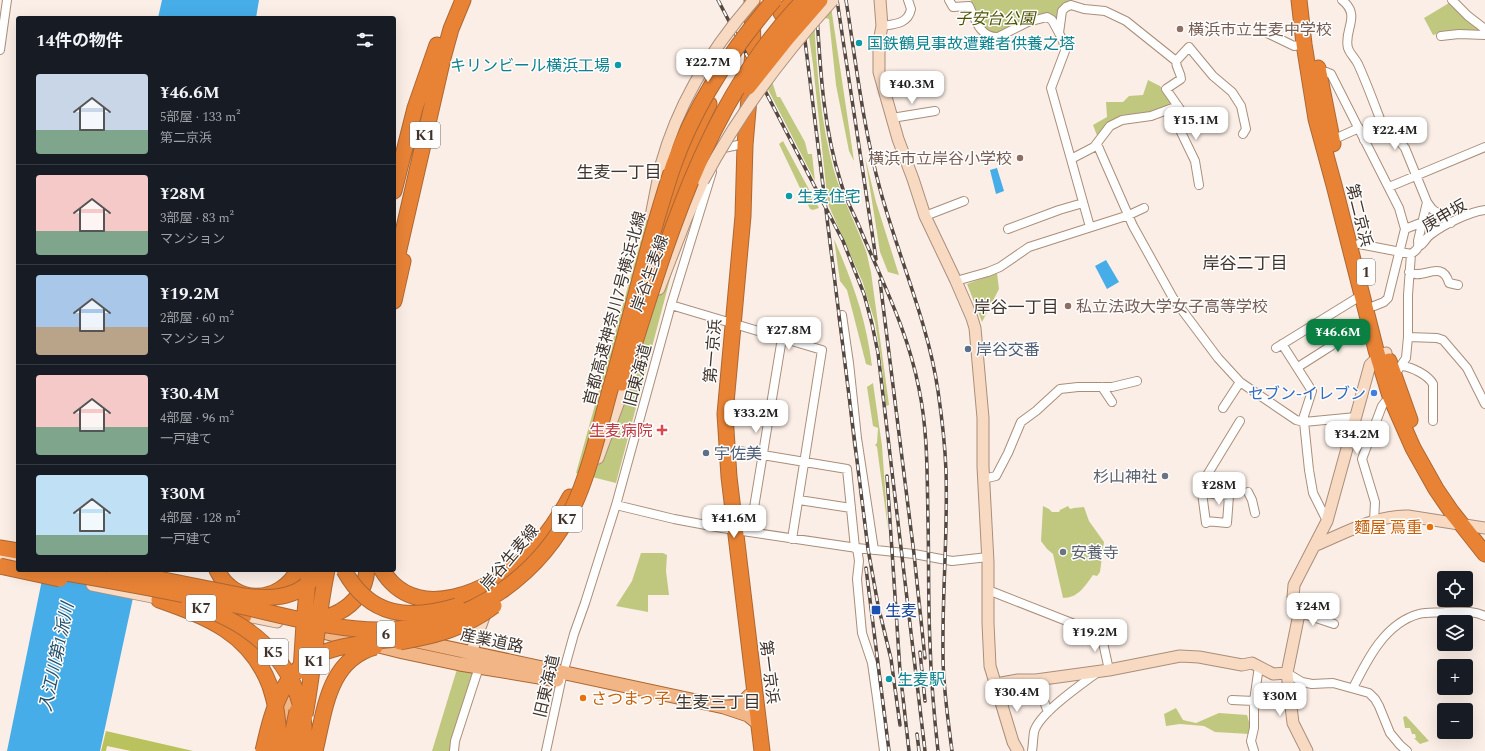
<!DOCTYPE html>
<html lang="ja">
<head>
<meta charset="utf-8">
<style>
  body { margin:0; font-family:Spectral,"Noto Sans JP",serif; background:#242831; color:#f1f3f6; height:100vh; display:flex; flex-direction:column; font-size:15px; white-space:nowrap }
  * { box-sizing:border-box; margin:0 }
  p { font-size:13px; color:#9ea1a6 }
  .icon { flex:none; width:22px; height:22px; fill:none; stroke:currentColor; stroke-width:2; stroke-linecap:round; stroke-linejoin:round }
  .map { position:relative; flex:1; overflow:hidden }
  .panel { position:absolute; left:16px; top:16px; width:380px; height:556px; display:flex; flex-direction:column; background:#171b24; border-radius:4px; box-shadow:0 4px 16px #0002 }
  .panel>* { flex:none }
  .fabs { position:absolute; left:1437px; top:571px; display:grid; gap:8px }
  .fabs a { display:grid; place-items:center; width:36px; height:36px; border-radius:4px; background:#171b24; box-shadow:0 4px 16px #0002; font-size:20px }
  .price { position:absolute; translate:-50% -34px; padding:0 9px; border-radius:8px; background:#fff; color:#222; font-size:13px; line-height:26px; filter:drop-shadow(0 1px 2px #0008) }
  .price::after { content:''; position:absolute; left:50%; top:24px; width:12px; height:9px; margin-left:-6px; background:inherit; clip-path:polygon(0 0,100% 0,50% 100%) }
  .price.current { background:#0b8043; color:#fff }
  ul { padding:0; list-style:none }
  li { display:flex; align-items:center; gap:12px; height:100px; padding:0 20px }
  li+li { border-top:1px solid #363941 }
  li span { display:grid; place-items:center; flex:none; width:112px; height:80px; border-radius:4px; color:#555 }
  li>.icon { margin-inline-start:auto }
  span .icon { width:48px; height:48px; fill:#fffc; stroke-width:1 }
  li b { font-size:17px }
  h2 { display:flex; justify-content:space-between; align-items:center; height:48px; padding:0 20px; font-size:17px }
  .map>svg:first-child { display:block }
  .green { fill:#c0c880 }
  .forest { fill:#b9c25c }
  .water { fill:#46ade8 }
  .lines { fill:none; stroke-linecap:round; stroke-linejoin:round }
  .street-casing { stroke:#aa8e7a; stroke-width:10 }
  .secondary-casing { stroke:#aa8e7a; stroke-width:13 }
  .primary-casing { stroke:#ad6732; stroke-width:15 }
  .highway-casing { stroke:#ad6732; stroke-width:17 }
  .street { stroke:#fff; stroke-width:8 }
  .secondary { stroke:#f8dac3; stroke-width:11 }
  .primary { stroke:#f1b586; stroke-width:13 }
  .highway { stroke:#e88336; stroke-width:15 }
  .rail-casing { stroke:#544840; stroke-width:3.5 }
  .rail { stroke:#fefefe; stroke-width:2; stroke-dasharray:6; stroke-linecap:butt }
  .secondary-bridge-casing { stroke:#aa8e7a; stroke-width:13; stroke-linecap:butt }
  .highway-bridge-casing { stroke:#ad6732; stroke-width:17; stroke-linecap:butt }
  .secondary-bridge { stroke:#f8dac3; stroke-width:11 }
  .highway-bridge { stroke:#e88336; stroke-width:15 }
  .education-dot { fill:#8d6e63; stroke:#fefefe; stroke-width:1.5 }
  .culture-dot { fill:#0f9aa8; stroke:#fefefe; stroke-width:1.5 }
  .service-dot { fill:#5c6f8a; stroke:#fefefe; stroke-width:1.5 }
  .shop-dot { fill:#3f7fe0; stroke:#fefefe; stroke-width:1.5 }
  .health-dot { fill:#e0444e; stroke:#fefefe; stroke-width:1.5 }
  .worship-dot { fill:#6b7280; stroke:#fefefe; stroke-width:1.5 }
  .food-dot { fill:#e8710a; stroke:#fefefe; stroke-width:1.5 }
  .transit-dot { fill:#1a4fb4; stroke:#fefefe; stroke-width:1.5 }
  .labels { text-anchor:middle; stroke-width:3; stroke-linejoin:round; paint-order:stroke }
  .shield { fill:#fefefe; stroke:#79716b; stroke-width:1 }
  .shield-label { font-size:15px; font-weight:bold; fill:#40342c }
  .park-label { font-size:16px; font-style:italic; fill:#4e5301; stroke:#fefefe }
  .education-label { font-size:16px; fill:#785e54; stroke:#fefefe; text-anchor:start }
  .culture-label { font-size:16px; fill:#0d838f; stroke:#fefefe; text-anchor:start }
  .street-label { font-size:16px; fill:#40342c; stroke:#fefefe }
  .service-label { font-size:16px; fill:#4e5e75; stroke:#fefefe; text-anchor:start }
  .shop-label { font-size:16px; fill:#366cbe; stroke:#fefefe; text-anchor:end }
  .health-label { font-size:16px; fill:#be3a42; stroke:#fefefe; text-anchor:end }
  .worship-label { font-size:16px; fill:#5b616d; stroke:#fefefe; text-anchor:end }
  .food-label { font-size:16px; fill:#c56008; stroke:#fefefe; text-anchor:end }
  .transit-label { font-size:16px; fill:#164399; stroke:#fefefe; text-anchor:start }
  .neighbourhood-label { font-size:17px; fill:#40342c; stroke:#fefefe }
  .water-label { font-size:17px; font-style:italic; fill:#265069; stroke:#fefefe }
</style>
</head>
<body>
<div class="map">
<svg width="1485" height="751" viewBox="0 0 1485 751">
  <rect width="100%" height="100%" fill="#fbeee6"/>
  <path class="green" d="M825 0H830L854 161 849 151 836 85 829 19 825 18Z
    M971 0H1071V5L1066 7 1059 33 1047 17 991 37 969 6Z
    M813 1C816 52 818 104 830 155 837 189 854 219 866 251 868 258 869 265 871 272L889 405 886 406 881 359 875 322 867 297 863 283 828 204 813 65 805 8Z
    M1449 3 1464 18 1479 29 1478 32H1445L1433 35 1424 18Z
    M761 63 773 84 777 97H780L805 142 808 154H812L815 181 757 68Z
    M1148 80 1160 86 1173 104 1151 114 1122 115 1108 125 1098 138 1093 125 1107 117 1106 102H1123L1129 96 1143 95Z
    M678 107 714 113 616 483 576 473Z
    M783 141 819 208 813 210 810 209 779 144Z
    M865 157 876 202 899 275 888 272 880 252Z
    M834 239C853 283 866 318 872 366L866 364 847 290 840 281Z
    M997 273 999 289 982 322 967 284Z
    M873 383 882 446 888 529 877 447 875 445 877 443 878 428 873 426 867 387Z
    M1043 506 1049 509 1052 512H1059L1060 510 1068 506 1070 509 1074 508 1084 507 1089 521 1104 542 1100 572 1097 576 1093 575C1085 586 1078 598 1063 598L1053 554 1047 549 1041 541Z
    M641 553H663L667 555 666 571 669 595H648V612L616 606 632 581Z
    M457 669 474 673 451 751H432Z
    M1176 708 1183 720 1196 723 1219 713 1247 715 1249 722V734L1215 732 1204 726 1180 724 1166 726 1164 714Z
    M1406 716 1429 741 1420 744 1414 738H1416L1415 734H1412L1410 728H1405L1403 717Z"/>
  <path class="forest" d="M106 731 193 751H131L107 746 106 751H101Z"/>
  <path class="water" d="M162 0H259L256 18H158Z
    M997 168 1004 191 996 194 990 170Z
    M1106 260 1119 282 1107 289 1095 266Z
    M44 570H139L100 751H7Z"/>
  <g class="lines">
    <g class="street-casing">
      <path id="street" d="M949 0 953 7 969 6C975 19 980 38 998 37L1028 22 1047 17 1052 20 1059 33 1063 41 1065 51 1051 88 1090 227
        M1342 0C1362 16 1343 30 1348 48 1350 54 1355 58 1358 64 1368 86 1376 109 1385 132
        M1452 0 1468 16 1485 29
        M882 26C895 24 908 24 911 9L908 0
        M1263 31 1294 46 1304 44
        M1059 33 1062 11 1066 7 1071 5 1084 9 1105 11 1126 21 1176 61
        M1441 36 1459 34 1485 35
        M0 50 7 0
        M1319 71 1326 72 1331 74 1399 208 1405 229 1388 298 1384 302 1374 306
        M892 118 935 111
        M1330 141 1359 128
        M1097 144 1133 226 1173 298 1218 358 1240 382 1296 420 1304 422 1356 417
        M719 149 738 145H745
        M1071 159 1094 147 1110 126 1122 120 1151 116 1178 106
        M1199 185 1195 161 1180 130 1182 112 1166 89 1181 79C1181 72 1176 69 1176 61L1189 47 1213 76 1232 92 1241 106 1246 129 1243 134
        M1389 187 1485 147
        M1427 202 1432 209 1451 223
        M925 216 964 201
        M1008 229 1059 210 1083 203
        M1405 229 1423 222
        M1359 244 1411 254C1417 250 1419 248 1418 241L1427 202 1405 148 1401 143 1385 132 1364 140
        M1419 246C1424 244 1425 239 1430 235 1443 225 1469 212 1485 210
        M1409 272C1422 281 1442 258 1449 283L1458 285
        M956 281 988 272 1000 267 1029 247 1129 215 1144 208
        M671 305 822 350 792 539
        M842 315 849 363 857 438 874 550
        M1408 337 1437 338 1443 340 1467 368 1485 404
        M1282 344 1312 391 1302 422
        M1276 348 1362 295
        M1402 366C1412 367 1428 375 1433 384V421
        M1298 367 1331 346 1316 323
        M1394 376 1406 358 1408 337V295L1411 254
        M1102 387 1112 402
        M1223 408 1240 382
        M1304 422 1309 470 1313 493 1327 521
        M727 449 847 469 855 548
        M983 479 996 476 1008 453 1021 422 1036 411 1060 389 1078 387H1112L1137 381
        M1248 492 1252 500 1255 513
        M1202 494 1207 493 1229 496 1227 523 1206 521
        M799 500 851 508
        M616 505 674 519 722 528 857 548 914 554 952 561 988 557
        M1374 521 1375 502 1362 459 1382 406 1390 396
        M1206 523 1201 485 1240 421
        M750 532 782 338
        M857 548 859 561 857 579 862 633 872 663 877 698 884 751
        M989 592H993L1082 627 1094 629 1102 638 1109 670
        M1297 613 1310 616 1334 624
        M1287 673 1302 682 1312 684 1333 683 1369 693 1375 699 1379 706 1390 733 1400 745 1407 751
        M1036 680 1048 712
        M1353 688C1367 660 1385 623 1419 614 1427 612 1437 613 1446 612 1460 612 1472 610 1485 616
        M1232 700 1254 701
        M454 751 455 741 479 667
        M546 751 561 681 574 634 585 603 616 505 671 305 712 172
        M1032 751C1033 745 1033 738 1034 732 1039 713 1082 684 1098 672
        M1254 751 1251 741 1254 728V701L1259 666"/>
    </g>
    <g class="secondary-casing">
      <path id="secondary" d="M880 0 882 26 879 42V72L898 139 913 179 925 216 956 281 972 318 975 328 983 418V467L988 562V623L990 666 1013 742 1018 751
        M651 216 661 165
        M659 289 686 219 703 181
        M598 458 628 377
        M1316 545C1345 533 1376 515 1408 516L1485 528
        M0 555 18 559
        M92 585 167 600
        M237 614 277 622
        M471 653 486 611
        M996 684 1018 680H1036L1109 670 1180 656 1199 657 1242 665 1252 663 1273 674 1287 673
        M1307 751 1293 723 1287 673 1298 619 1293 597 1294 585 1327 521 1370 365 1378 357 1386 353"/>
    </g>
    <g class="primary-casing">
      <path id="primary" d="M311 629 403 652 460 664 557 680
        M412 640 724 707 748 715 759 724
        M726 707C737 707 743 704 749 696
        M280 730 292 679"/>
    </g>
    <g class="highway-casing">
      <path id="highway" d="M752 0 753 51 745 145 743 216 725 414 729 477 762 751
        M1299 0 1304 44 1316 119 1334 185 1376 350 1390 396 1413 448 1436 489 1451 511 1485 554
        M781 13 795 0
        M1318 68 1333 144
        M394 191 415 108 437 45
        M651 265C667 210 683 155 709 104
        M394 271 443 58 451 29 463 0
        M394 301 403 261
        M1389 361 1410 420
        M0 548 18 551
        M217 570C234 606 280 604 298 570
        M382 570C416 626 491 591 527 556 545 539 558 519 570 497
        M159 600C207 617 250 633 270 686
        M216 611 244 616
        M339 612C356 603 365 589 367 570"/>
    </g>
    <use href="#street" class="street"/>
    <use href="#secondary" class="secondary"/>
    <use href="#primary" class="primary"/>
    <use href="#highway" class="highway"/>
    <g class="rail-casing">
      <path id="rail" d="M718 0 843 241 864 294 872 324 878 353 925 751
        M800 0 868 549 878 605 891 659 900 725
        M816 0C820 62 822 124 841 183 845 198 853 212 859 226 881 279 908 331 919 389 928 432 927 476 928 520 929 561 928 602 930 643 931 679 934 715 938 751
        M837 0 876 259
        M846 0C856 63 863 127 880 189 898 256 928 322 938 391 942 418 945 445 946 471 948 533 942 594 943 656 943 687 948 719 952 751
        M880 281 914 554 925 658
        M887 476 900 671 909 751
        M866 568 889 751
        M920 652 925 701
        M917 734 919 751"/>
    </g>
    <use href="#rail" class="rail"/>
    <g class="secondary-bridge-casing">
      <path id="secondary-bridge" d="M661 165C678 103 712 48 754 0
        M703 181C738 115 783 55 833 0"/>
    </g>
    <g class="highway-bridge-casing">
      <path id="highway-bridge" d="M748 87 787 38 820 0
        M622 383C665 249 703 104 804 0
        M0 566 60 579
        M49 570C115 581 179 593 244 607 290 617 337 631 384 630 469 627 545 575 578 496 594 458 602 416 614 376 634 306 650 233 674 164 696 102 732 49 774 0
        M114 570 244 596C273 600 303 598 319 570
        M344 570C370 618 410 620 457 606
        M189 604C260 623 310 675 304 751
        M313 619 330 616 339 612
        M400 642C438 635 463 629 494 606
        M301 671 304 624 308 579
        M270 686C277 707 280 728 278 751
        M305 715C314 667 317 618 327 570
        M263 751C273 707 284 662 334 649 358 642 384 641 409 637
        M289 751 297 711
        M315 751C325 710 328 660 375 647"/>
    </g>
    <use href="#secondary-bridge" class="secondary-bridge"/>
    <use href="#highway-bridge" class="highway-bridge"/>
  </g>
  <g class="education-dot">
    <circle cx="1180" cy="29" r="4"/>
    <circle cx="1020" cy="158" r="4"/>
    <circle cx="1068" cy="306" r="4"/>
  </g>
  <g class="culture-dot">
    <circle cx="859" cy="43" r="4"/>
    <circle cx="618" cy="65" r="4"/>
    <circle cx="789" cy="196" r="4"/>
    <circle cx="889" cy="679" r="4"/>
  </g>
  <g class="service-dot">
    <circle cx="968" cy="349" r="4"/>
    <circle cx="706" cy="453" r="4"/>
  </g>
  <circle class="shop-dot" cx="1374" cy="393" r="4"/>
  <path class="health-dot" d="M660 424h4v4h4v4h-4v4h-4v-4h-4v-4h4z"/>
  <g class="worship-dot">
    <circle cx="1165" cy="476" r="4"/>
    <circle cx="1063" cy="552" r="4"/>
  </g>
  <g class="food-dot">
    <circle cx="1430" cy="527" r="4"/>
    <circle cx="583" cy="698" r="4"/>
  </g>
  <rect class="transit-dot" x="871" y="605" width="10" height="10" rx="2"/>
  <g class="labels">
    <g class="shield">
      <rect x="410" y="122" width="30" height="26" rx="3"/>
      <rect x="1357" y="259" width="18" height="26" rx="3"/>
      <rect x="552" y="506" width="30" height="26" rx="3"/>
      <rect x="186" y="595" width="30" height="26" rx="3"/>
      <rect x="377" y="621" width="18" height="26" rx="3"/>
      <rect x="258" y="639" width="30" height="26" rx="3"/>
      <rect x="299" y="648" width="30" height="26" rx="3"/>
    </g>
    <g class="shield-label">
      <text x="425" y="140">K1</text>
      <text x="1366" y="277">1</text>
      <text x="567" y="524">K7</text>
      <text x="201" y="613">K7</text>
      <text x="386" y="639">6</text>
      <text x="273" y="657">K5</text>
      <text x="314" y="666">K1</text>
    </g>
    <g class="park-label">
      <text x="995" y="24">子安台公園</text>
    </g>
    <g class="education-label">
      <text x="1188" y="35">横浜市立生麦中学校</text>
      <text x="1012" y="164" text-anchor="end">横浜市立岸谷小学校</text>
      <text x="1076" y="312">私立法政大学女子高等学校</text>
    </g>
    <g class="culture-label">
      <text x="867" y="49">国鉄鶴見事故遭難者供養之塔</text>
      <text x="610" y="71" text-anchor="end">キリンビール横浜工場</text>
      <text x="797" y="202">生麦住宅</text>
      <text x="897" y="685">生麦駅</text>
    </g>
    <g class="street-label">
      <text transform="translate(1360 215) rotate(76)" y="6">第二京浜</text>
      <text transform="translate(1444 215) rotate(-30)" y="6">庚申坂</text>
      <text transform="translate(649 273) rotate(-70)" y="6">岸谷生麦線</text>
      <text transform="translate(614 308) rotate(-75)" y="6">首都高速神奈川7号横浜北線</text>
      <text transform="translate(712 351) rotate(-85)" y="6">第一京浜</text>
      <text transform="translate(637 375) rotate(-75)" y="6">旧東海道</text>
      <text transform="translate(509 557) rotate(-50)" y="6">岸谷生麦線</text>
      <text transform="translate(492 640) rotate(12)" y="6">産業道路</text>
      <text transform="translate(770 672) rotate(83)" y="6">第一京浜</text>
      <text transform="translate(546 686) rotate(-77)" y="6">旧東海道</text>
    </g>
    <g class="service-label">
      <text x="976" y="355">岸谷交番</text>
      <text x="714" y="459">宇佐美</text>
    </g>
    <g class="shop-label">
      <text x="1366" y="399">セブン-イレブン</text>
    </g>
    <g class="health-label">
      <text x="653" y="436">生麦病院</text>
    </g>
    <g class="worship-label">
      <text x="1157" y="482">杉山神社</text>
      <text x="1071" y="558" text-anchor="start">安養寺</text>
    </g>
    <g class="food-label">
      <text x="1422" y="533">麵屋 蔦重</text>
      <text x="591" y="704" text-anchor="start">さつまっ子</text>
    </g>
    <g class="transit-label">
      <text x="885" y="616">生麦</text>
    </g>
    <g class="neighbourhood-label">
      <text x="619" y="178">生麦一丁目</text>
      <text x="1245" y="269">岸谷二丁目</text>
      <text x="1016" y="313">岸谷一丁目</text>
      <text x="718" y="708">生麦三丁目</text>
    </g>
    <g class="water-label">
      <text transform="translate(56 657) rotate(-78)" y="6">入江川第1派川</text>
    </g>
  </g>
</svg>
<div class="fabs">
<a><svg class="icon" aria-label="locate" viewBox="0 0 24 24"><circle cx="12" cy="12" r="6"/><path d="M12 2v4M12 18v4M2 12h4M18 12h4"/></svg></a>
<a><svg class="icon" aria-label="layers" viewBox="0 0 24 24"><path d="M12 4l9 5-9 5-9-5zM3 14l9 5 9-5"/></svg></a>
<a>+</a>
<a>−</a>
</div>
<b class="price" style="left:708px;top:83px">¥22.7M</b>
<b class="price" style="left:912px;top:105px">¥40.3M</b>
<b class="price" style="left:1196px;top:141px">¥15.1M</b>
<b class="price" style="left:1395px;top:151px">¥22.4M</b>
<b class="price" style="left:789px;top:351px">¥27.8M</b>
<b class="price current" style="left:1338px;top:353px">¥46.6M</b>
<b class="price" style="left:756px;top:434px">¥33.2M</b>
<b class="price" style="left:1357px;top:455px">¥34.2M</b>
<b class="price" style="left:1219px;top:506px">¥28M</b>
<b class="price" style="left:734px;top:539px">¥41.6M</b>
<b class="price" style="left:1313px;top:627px">¥24M</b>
<b class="price" style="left:1095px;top:653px">¥19.2M</b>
<b class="price" style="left:1017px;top:713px">¥30.4M</b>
<b class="price" style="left:1280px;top:717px">¥30M</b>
<section class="panel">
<h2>14件の物件<svg class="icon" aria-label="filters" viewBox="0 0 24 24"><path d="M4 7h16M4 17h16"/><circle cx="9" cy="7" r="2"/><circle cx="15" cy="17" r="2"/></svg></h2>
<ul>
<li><span style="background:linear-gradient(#c9d6e8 70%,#7fa58c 0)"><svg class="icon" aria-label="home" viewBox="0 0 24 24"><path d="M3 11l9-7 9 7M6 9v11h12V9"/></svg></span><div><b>¥46.6M</b><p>5部屋 · 133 m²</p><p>第二京浜</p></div></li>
<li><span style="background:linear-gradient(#f6c9c9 70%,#7fa58c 0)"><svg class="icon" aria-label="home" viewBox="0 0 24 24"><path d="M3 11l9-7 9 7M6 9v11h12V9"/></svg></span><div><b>¥28M</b><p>3部屋 · 83 m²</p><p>マンション</p></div></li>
<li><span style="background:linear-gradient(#a9c7e8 65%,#b9a48a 0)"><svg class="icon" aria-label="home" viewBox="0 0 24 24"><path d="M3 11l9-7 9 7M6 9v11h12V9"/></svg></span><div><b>¥19.2M</b><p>2部屋 · 60 m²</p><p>マンション</p></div></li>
<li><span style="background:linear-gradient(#f6c9c9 65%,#7fa58c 0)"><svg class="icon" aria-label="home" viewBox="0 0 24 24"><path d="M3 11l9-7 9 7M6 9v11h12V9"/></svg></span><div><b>¥30.4M</b><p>4部屋 · 96 m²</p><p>一戸建て</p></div></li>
<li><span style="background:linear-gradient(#bfe0f5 75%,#7fa58c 0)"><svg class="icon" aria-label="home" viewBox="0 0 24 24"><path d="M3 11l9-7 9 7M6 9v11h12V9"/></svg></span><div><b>¥30M</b><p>4部屋 · 128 m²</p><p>一戸建て</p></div></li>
</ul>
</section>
</div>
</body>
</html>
